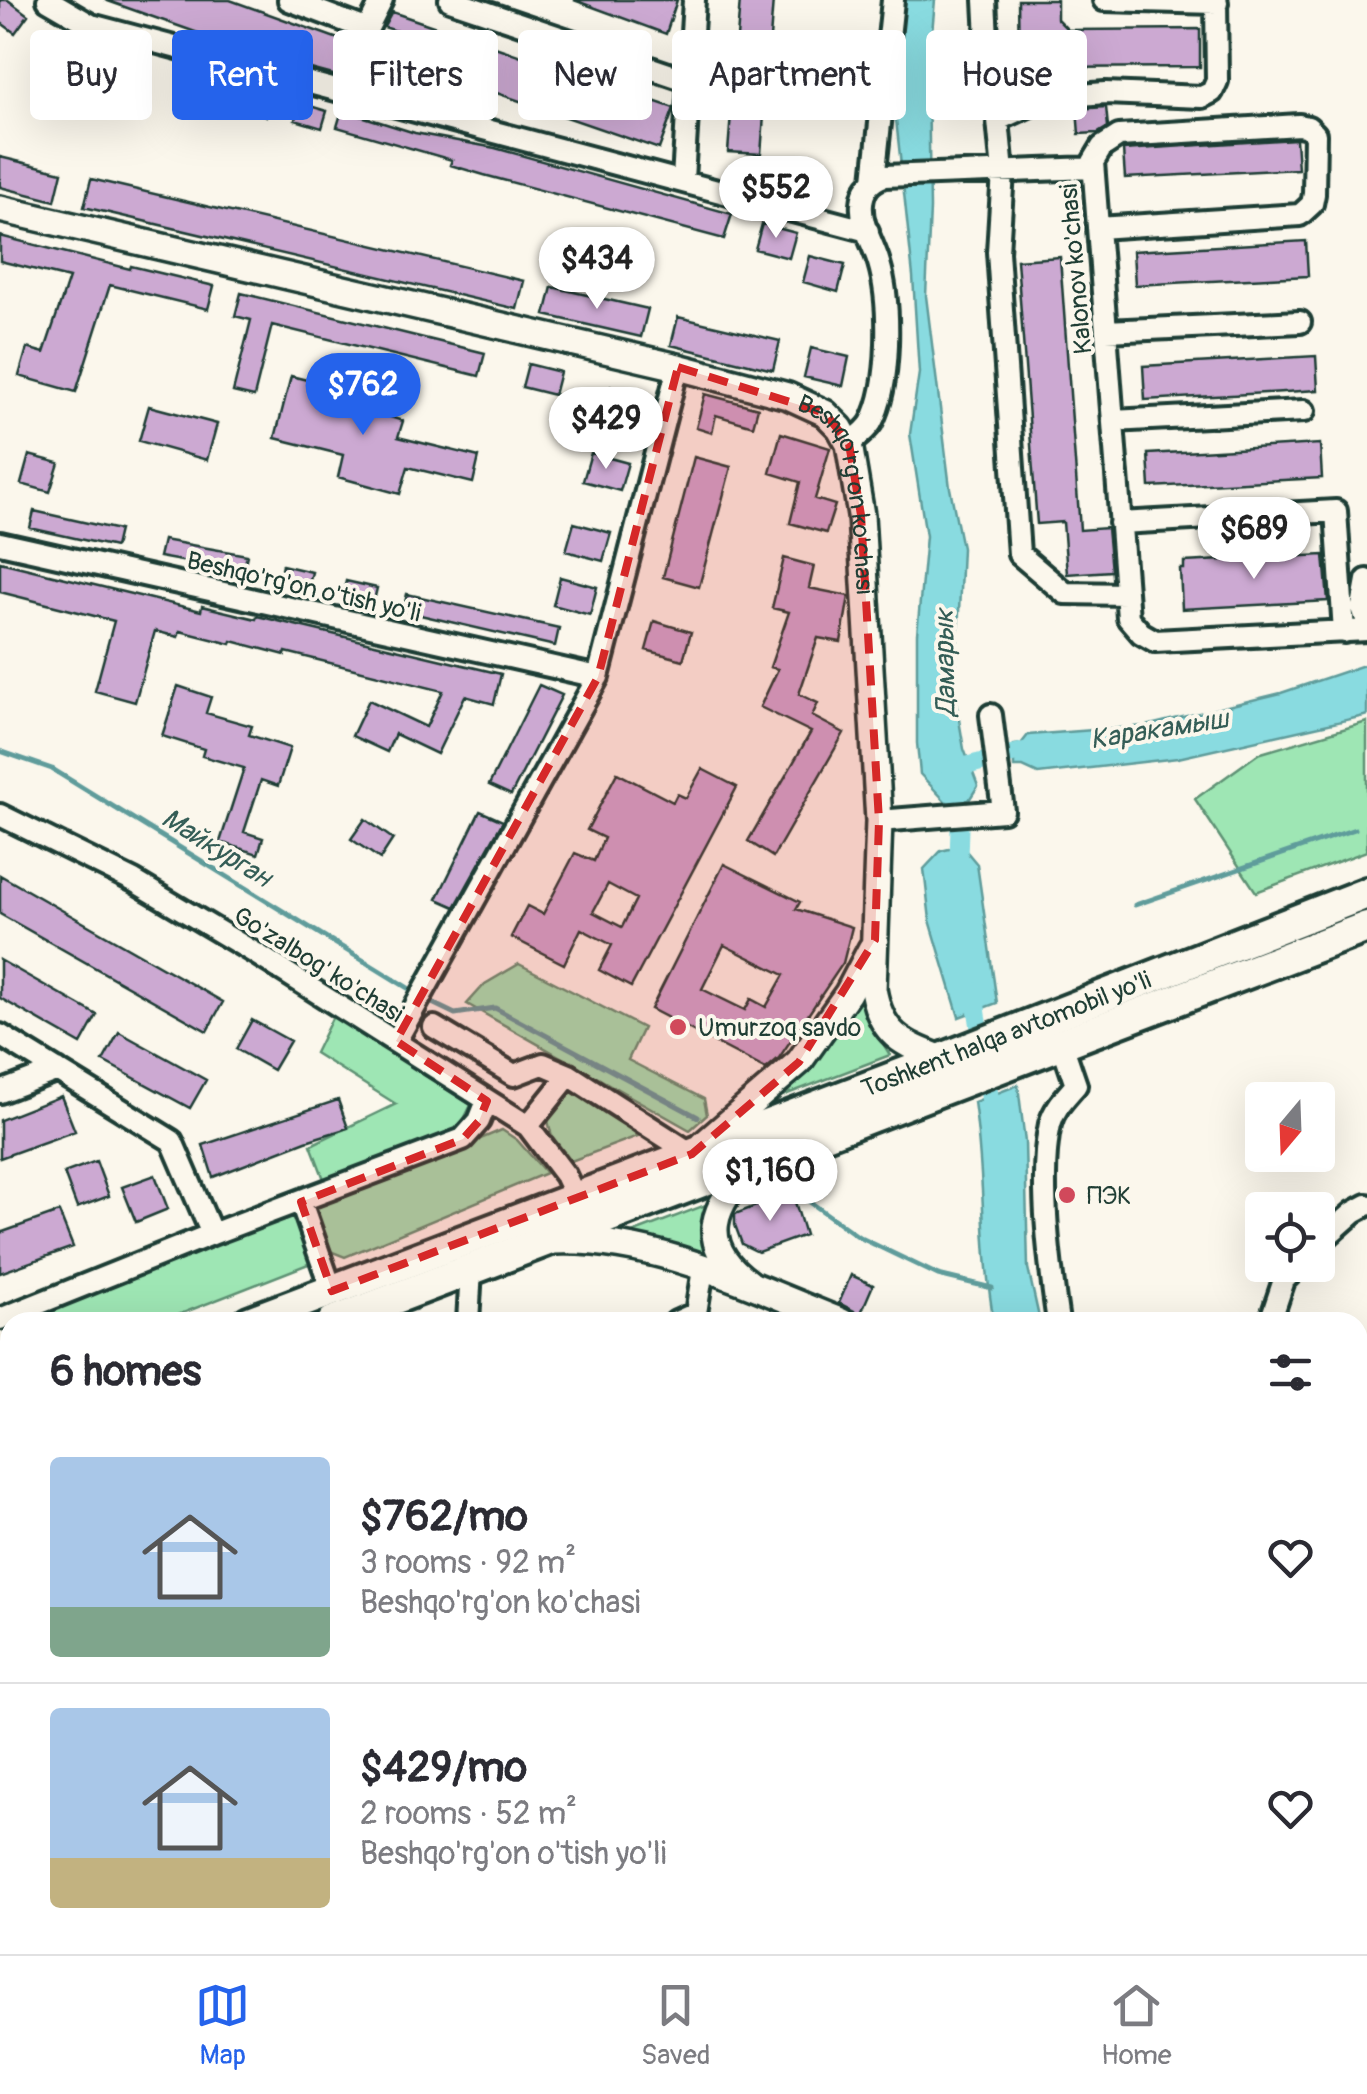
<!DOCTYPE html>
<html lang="en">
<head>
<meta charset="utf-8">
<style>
  body { margin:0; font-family:Pangolin,sans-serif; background:#f2f2f3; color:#2b2b33; height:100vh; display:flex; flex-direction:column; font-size:38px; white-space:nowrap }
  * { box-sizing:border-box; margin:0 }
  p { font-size:32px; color:#7c7c81 }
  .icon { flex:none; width:55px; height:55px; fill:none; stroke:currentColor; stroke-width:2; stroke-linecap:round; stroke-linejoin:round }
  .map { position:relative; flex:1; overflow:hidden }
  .details { position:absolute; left:0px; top:1312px; width:1368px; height:642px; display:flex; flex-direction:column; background:#fff; border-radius:30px 30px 0 0; box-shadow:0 10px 40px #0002 }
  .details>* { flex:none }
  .guide { position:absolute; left:30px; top:30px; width:1308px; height:90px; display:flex; gap:20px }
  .needle { width:65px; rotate:199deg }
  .fabs { position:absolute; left:1245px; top:1082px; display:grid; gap:20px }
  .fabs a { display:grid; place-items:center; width:90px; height:90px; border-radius:10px; background:#fff; box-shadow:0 10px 40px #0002; font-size:50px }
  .price { position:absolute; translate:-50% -85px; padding:0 22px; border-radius:35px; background:#fff; color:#222; font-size:32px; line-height:65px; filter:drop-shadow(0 2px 5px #0008) }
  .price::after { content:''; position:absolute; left:50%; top:60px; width:30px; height:22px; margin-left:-15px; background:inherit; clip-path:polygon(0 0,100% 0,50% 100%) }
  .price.active { background:#2563eb; color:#fff }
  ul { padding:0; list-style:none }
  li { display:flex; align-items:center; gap:30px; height:250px; padding:0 50px }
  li+li { border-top:2px solid #e1e1e2 }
  li span { display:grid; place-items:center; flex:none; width:280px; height:200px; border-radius:10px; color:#555 }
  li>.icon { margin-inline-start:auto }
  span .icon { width:120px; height:120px; fill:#fffc; stroke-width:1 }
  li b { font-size:42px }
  h2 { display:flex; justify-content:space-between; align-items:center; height:120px; padding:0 50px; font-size:42px }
  .chip { padding:0 35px; border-radius:10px; background:#fff; box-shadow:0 10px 40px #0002; font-size:35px; line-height:90px }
  .chip.active { background:#2563eb; color:#fff }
  .dock { display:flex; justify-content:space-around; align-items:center; height:140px; border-top:2px solid #e1e1e2; background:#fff; font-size:28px; color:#7c7c81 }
  .dock a { display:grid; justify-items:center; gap:5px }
  .dock .active { color:#2563eb }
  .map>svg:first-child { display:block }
  .green { fill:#9ee6b4; stroke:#5e9274; stroke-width:2.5 }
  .water { fill:#89dbe0; stroke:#5f9c9b; stroke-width:2.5 }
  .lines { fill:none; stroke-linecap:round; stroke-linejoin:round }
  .stream { stroke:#5f9c9b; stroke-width:5 }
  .canal { stroke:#89dbe0; stroke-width:18 }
  .building { fill:#cca9d2; stroke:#1f3d34; stroke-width:2.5; fill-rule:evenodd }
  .minor-casing { stroke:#1f3d34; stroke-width:28 }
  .major-casing { stroke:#1f3d34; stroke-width:32 }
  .highway-casing { stroke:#1f3d34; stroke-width:38 }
  .minor { stroke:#fbf7ec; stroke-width:20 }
  .major { stroke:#fbf7ec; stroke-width:25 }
  .highway { stroke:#fbf7ec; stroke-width:30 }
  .marked { fill:#d62828; fill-opacity:0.2; stroke:#d62828; stroke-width:8; stroke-dasharray:20 12; stroke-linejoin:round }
  .poi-dot { fill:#d1495b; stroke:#fbf7ec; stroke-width:4 }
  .labels { text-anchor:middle; stroke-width:8; stroke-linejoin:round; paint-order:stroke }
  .street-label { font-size:25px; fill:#1f3d34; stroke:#fbf7ec }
  .poi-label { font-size:25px; fill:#1f3d34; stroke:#fbf7ec; text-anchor:start }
  .water-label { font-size:28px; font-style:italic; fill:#345d56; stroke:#fbf7ec }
</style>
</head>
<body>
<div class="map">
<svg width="1367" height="1954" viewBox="0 0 1367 1954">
  <rect width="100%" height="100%" fill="#fbf7ec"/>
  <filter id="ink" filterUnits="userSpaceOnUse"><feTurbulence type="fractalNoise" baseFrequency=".01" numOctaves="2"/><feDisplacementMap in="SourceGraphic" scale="20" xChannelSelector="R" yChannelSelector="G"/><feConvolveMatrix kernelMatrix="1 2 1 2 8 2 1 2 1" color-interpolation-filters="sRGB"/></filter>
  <g filter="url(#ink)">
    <path class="green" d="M1367 722V851L1256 892 1195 799 1258 754Z
      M519 964 643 1028 628 1060 704 1099 707 1115 690 1130 467 1004 485 984Z
      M862 991 866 1016 890 1055 785 1095 840 1027Z
      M333 1016 471 1105 460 1127 428 1146 327 1187 311 1145 396 1104 315 1053Z
      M568 1090C597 1100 617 1114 638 1136L571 1161 552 1136 547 1117Z
      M502 1130 517 1140 546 1173 345 1257 330 1251 313 1216 317 1207Z
      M708 1204 704 1256 619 1238Z
      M297 1213 316 1261 160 1322H17Z"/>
    <path class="water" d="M903 0H935L928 76 930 209 926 296 950 488 962 548 955 696 964 749 978 786 969 800 946 802 920 774 917 743V634L926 536 910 434 919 373 913 276 895 110Z
      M1367 664V715L1364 716 1178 758 1038 774 1023 767H1014V745L1021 744 1028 735 1146 726 1281 693Z
      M962 846 977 864 997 1003 959 1017 930 920 924 869 941 851Z
      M1018 1085 1025 1142 1028 1268 1040 1322H994C981 1250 985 1175 974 1102Z"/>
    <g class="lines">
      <path class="stream" d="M0 751 52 769 408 988
        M1135 905 1355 829
        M428 1001 455 1014 495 1008 698 1117
        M803 1197 859 1237 938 1275 992 1288
        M1358 1597 1367 1606
        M454 1954 464 1945"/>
      <path class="canal" d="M950 770 1036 748
        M952 778 960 815 958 871
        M974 991 993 1119"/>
    </g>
    <path class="building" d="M0 0H8L28 15 15 33 0 22Z
      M105 0H230L355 45 364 67 359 82 266 57Z
      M574 0H677L666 34Z
      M740 0H773L761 154 728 152Z
      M1018 0H1057V19L1068 30 1200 29V67L1035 68 1019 55Z
      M392 12 674 108 659 149 398 59 406 34 384 27Z
      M54 42 82 51 77 68 49 59Z
      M116 59 144 67 139 84 111 76Z
      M183 78 210 86 205 103 178 95Z
      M244 91 271 99 266 116 239 108Z
      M300 103 327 111 322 128 295 120Z
      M1106 107 1108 127 1098 133 1079 134 1077 109Z
      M342 110 415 133 495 148 732 214 724 239 484 175 450 165 452 160 337 127Z
      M1296 139 1298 169 1125 178 1123 150Z
      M0 157 62 172 55 201 0 187Z
      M91 179 524 281 517 309 84 207Z
      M762 224 796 233 789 258 755 249Z
      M0 236 130 269 131 266 214 286 208 309 110 285 76 392 19 376 27 348 44 353 69 278 0 261Z
      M1306 241 1308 276 1135 285 1133 251Z
      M810 256 845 265 838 292 803 282Z
      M1060 257 1080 530 1107 528 1111 571 1067 574 1063 522 1037 524 1017 260Z
      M552 287 648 309 641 337 545 315Z
      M241 293 485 353 479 376 272 325 254 397 233 392 251 320 235 316Z
      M678 317 780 341 773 370 671 345Z
      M811 348 849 357 843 386 804 377Z
      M1316 356 1318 390 1145 400 1143 366Z
      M528 364 560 372 554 395 522 387Z
      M291 376 355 392 352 405 403 421 398 437 479 457 473 483 408 467 400 494 338 477 343 455 275 438Z
      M611 386 643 394 637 417 605 409Z
      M705 394 758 408 753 426 716 415 712 433 696 428Z
      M149 406 217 424 207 460 139 441Z
      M781 433 830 448 815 499 835 505 826 533 790 523 800 482 770 473Z
      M1320 444 1322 478 1150 487 1148 454Z
      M591 453 628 463 620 491 583 481Z
      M29 455 59 463 50 492 21 484Z
      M694 457 731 467 699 587 663 577Z
      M34 511 119 530 115 547 30 528Z
      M574 523 611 533 603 561 566 551Z
      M163 540 247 555 243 572 159 557Z
      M1324 555 1328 601 1182 609 1180 569H1184V562Z
      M784 558 814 566 809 588 849 596 841 642 818 638 799 694 818 703 812 716 844 733 773 857 748 841 811 732 760 707 778 669 770 667 789 612 772 608Z
      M0 562 201 611 202 606 256 619 257 616 501 674 494 704 465 696 437 754 395 734 387 752 352 736 369 700 426 727 443 691 286 652 285 655 232 641 231 644 180 631 178 637 155 631 135 702 95 691 114 621 0 592Z
      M282 565 312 572 308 589 278 583Z
      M560 577 597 587 590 615 553 605Z
      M346 581 377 588 373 605 342 598Z
      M407 594 559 628 555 646 403 611Z
      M654 621 691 632 683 660 646 650Z
      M539 685 562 695 511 795 489 785Z
      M178 686 211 697 206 713 252 726 249 735 290 748 278 786 261 780 244 832 263 838 258 854 220 842 244 768 202 756 204 749 162 736Z
      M702 769 737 787 631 987 599 970 612 945 581 929 564 964 511 937 527 906 543 914 575 853 594 861 604 838 587 830 617 773 673 802 677 794 686 798ZM608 884 636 899 622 927 593 912Z
      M480 811 503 821 455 907 437 899Z
      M365 819 393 839 380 859 351 839Z
      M724 864 800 902 796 909 852 927 843 963 779 1058 766 1069 651 1009ZM724 945 784 975 766 1007 751 999 745 1010 702 989Z
      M0 875 223 1002 207 1031 0 914Z
      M0 960 97 1015 81 1044 0 998Z
      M252 1020 290 1041 273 1070 236 1049Z
      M119 1032 206 1080 190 1108 103 1061Z
      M61 1096 75 1131 0 1158V1120Z
      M338 1100 348 1128 306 1141 213 1177 203 1145Z
      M96 1161 109 1196 77 1208 64 1173Z
      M155 1175 168 1209 136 1222 122 1187Z
      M792 1192 805 1235 758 1252 742 1244 735 1225V1214Z
      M59 1212 73 1247 0 1273V1233Z
      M851 1275 873 1285 858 1320 854 1311 839 1303Z"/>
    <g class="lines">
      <g class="minor-casing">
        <path id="minor" d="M48 0 91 25 868 231
          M289 0 366 29
          M382 0 365 34 394 104
          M450 0 689 81
          M985 0 989 76 998 120 1003 172 998 252 1019 554 1065 593 1126 594
          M1104 0 1217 3
          M998 120 1045 98 1105 93 1202 97 1212 92 1217 81 1216 0
          M683 179 694 0
          M874 180 893 0
          M1098 228 1300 215 1312 204 1314 194 1315 134 1308 127 1299 125 1119 136 1102 147 1093 162 1128 618 1141 633 1155 641 1367 630
          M1106 331 1300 322
          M1113 421 1304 411
          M849 444C856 438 866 431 871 423 891 386 891 303 879 263 874 245 860 224 862 204 863 190 870 181 884 176L1091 168
          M1120 523 1336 511 1344 632
          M0 543 598 677
          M1367 580 1362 607 1367 622
          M0 815 134 881 255 953 528 1126 565 1175 576 1198
          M879 821 1003 811 991 715
          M434 1027 514 1075 543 1064 569 1075 692 1154
          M0 1035 172 1141 212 1234
          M396 1041 598 677 678 367
          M0 1092 58 1070
          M528 1126 569 1075
          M301 1202 332 1291
          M1318 1244 1354 1212 1367 1205
          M0 1319 212 1234 463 1139 479 1121 487 1101
          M468 1322 471 1269
          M676 1322 696 1313 703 1269
          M1058 1322C1050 1267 1038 1178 1050 1124 1054 1108 1066 1097 1076 1085L1062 1044
          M1270 1322 1284 1280 1299 1265
          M0 1341 10 1365
          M0 1548 10 1555
          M0 1639 10 1652
          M1358 1709 1367 1719
          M0 1822 10 1818
          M237 1945 244 1954
          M147 1954 167 1945"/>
      </g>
      <g class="major-casing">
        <g id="major">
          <path id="s1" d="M0 209 678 367 788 396 825 413 840 428 849 444 861 515 879 821 873 989C881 1035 901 1043 942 1059"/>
          <path d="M704 1144 799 1062 848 993 871 949"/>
          <path d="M554 1241C653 1237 751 1286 842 1322"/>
          <path d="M749 1283C695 1244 712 1205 753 1164"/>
          <path d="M1337 1945 1343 1954"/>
        </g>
      </g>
      <g class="highway-casing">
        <g id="highway">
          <path id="s2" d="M249 1322 942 1059 1367 893"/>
          <path d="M333 1322 1367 927"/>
          <path d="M0 1417 10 1414"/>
          <path d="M0 1450 10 1446"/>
        </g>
      </g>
      <use href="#minor" class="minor"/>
      <use href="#major" class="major"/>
      <use href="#highway" class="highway"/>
    </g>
  </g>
  <path class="marked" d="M678 367 825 413 849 444 861 515 879 821 875 940 799 1062 692 1154 332 1291 301 1202 463 1139 479 1121 487 1101 396 1041 598 677Z"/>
  <g class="poi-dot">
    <circle cx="678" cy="1027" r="10"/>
    <circle cx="1067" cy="1195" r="10"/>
  </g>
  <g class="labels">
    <g class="street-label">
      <text transform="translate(1075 269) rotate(-95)" y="9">Kalonov ko'chasi</text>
      <text dy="9" stroke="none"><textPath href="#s1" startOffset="932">Beshqo'rg'on ko'chasi</textPath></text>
      <text transform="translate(304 586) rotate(13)" y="9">Beshqo'rg'on o'tish yo'li</text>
      <text transform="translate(319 964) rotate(32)" y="9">Go'zalbog' ko'chasi</text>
      <text dy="9" stroke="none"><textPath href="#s2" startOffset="810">Toshkent halqa avtomobil yo'li</textPath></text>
    </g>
    <g class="poi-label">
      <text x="698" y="1036">Umurzoq savdo</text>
      <text x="1087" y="1204">ПЭК</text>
    </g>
    <g class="water-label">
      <text transform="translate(944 663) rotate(-91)" y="10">Дамарык</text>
      <text transform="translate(1159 728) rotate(-9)" y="10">Каракамыш</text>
      <text transform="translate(217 847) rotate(32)" y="10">Майкурган</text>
    </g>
  </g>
</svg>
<div class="fabs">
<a><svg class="needle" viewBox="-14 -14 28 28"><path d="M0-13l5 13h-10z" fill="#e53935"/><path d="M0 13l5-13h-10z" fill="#7c7c81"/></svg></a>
<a><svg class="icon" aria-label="locate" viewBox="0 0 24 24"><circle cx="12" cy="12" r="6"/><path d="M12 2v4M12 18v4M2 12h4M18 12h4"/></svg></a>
</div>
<b class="price" style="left:776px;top:241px">$552</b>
<b class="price" style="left:597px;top:312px">$434</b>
<b class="price active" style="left:363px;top:438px">$762</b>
<b class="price" style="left:606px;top:472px">$429</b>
<b class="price" style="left:1254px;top:582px">$689</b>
<b class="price" style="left:770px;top:1224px">$1,160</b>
<div class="guide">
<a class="chip">Buy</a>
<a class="chip active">Rent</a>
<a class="chip">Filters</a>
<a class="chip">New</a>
<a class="chip">Apartment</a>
<a class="chip">House</a>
</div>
<section class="details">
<h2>6 homes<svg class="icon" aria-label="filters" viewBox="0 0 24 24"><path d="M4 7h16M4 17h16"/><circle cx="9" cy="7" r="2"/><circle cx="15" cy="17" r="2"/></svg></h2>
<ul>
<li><span style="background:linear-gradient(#a9c7e8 75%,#7fa58c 0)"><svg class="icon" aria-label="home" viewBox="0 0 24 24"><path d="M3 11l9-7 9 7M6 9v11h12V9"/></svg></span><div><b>$762/mo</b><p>3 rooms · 92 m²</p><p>Beshqo'rg'on ko'chasi</p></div><svg class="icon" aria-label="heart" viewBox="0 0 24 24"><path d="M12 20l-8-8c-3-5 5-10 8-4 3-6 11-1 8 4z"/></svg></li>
<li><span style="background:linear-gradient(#a9c7e8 75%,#c2b280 0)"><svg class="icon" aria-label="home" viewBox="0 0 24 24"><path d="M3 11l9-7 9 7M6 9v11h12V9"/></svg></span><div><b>$429/mo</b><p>2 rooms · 52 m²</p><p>Beshqo'rg'on o'tish yo'li</p></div><svg class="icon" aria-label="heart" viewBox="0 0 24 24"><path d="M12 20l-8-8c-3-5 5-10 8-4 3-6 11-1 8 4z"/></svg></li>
</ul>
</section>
</div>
<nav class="dock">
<a class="active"><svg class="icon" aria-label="map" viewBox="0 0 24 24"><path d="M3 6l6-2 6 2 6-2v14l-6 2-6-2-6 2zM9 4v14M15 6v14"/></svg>Map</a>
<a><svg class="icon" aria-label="saved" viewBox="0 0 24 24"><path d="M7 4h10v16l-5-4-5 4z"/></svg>Saved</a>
<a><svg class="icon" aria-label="home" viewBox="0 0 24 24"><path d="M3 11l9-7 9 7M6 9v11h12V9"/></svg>Home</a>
</nav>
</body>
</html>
